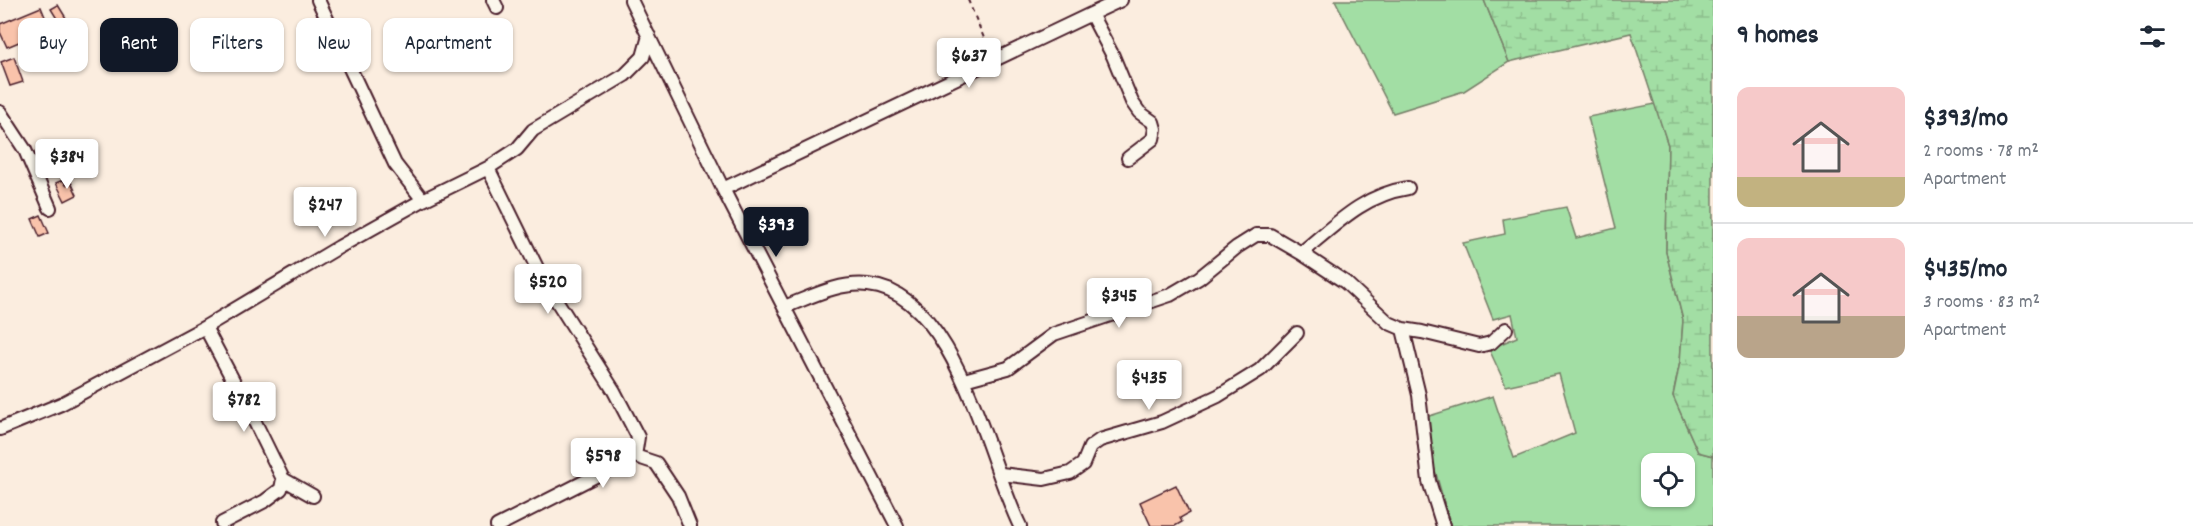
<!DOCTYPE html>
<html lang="en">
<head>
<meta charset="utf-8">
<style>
  body { margin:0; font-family:Dekko,sans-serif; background:#f2f2f3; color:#1f2937; height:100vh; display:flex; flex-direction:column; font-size:22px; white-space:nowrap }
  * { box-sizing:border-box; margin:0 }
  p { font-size:20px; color:#747a83 }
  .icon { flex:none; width:33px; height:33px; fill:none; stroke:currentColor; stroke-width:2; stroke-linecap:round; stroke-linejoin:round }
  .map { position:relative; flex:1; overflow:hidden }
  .panel { display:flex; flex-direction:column; background:#fff; width:480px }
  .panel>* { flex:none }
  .hud { position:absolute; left:18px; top:18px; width:570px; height:54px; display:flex; gap:12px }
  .controls { position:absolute; left:1641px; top:453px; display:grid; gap:12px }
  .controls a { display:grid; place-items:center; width:54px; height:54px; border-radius:12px; background:#fff; box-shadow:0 2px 4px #0004; font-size:30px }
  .price { position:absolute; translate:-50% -51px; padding:0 14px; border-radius:6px; background:#fff; color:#222; font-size:20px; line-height:39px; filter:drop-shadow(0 2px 3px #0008) }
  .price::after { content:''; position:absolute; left:50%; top:36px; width:18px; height:14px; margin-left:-9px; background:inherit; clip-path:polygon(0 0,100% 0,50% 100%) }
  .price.selected { background:#111827; color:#fff }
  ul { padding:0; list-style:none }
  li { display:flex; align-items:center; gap:18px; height:150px; padding:0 24px }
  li+li { border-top:2px solid #e0e1e3 }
  li span { display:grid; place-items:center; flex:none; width:168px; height:120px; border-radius:12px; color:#555 }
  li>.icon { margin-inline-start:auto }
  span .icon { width:72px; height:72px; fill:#fffc; stroke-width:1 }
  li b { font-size:26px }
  h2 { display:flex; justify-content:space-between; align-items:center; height:72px; padding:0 24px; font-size:26px }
  .pill { padding:0 21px; border-radius:12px; background:#fff; box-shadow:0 2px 4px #0004; font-size:21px; line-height:54px }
  .pill.selected { background:#111827; color:#fff }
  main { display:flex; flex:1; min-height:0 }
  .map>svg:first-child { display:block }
  .green { fill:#a2dea4; stroke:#767e68; stroke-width:1.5; fill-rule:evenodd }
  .wetland { fill:url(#wetland-marsh); stroke:#767e68; stroke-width:1.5 }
  .building { fill:#f9c3ab; stroke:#4a1f2b; stroke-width:1.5 }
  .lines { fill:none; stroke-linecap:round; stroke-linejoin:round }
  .minor-casing { stroke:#4a1f2b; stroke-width:16 }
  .path { stroke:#4a1f2b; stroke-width:2; stroke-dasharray:4.5 4.5; stroke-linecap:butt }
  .minor { stroke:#fbf7ec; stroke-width:12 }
</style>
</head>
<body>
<main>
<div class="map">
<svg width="1713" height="526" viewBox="0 0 1713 526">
  <defs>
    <pattern id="wetland-marsh" width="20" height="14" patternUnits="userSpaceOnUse" patternTransform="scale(1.5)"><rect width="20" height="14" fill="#a2dea4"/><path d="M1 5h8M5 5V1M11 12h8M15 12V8" fill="none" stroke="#8dbe8d"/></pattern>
  </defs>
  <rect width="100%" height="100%" fill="#fbeddf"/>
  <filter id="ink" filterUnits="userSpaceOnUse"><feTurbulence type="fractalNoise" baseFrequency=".0167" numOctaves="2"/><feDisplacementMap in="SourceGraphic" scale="12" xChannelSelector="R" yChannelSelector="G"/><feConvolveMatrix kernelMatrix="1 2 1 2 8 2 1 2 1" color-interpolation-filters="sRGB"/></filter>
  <g filter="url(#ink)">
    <path class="green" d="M1335 0H1484L1509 62 1464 91 1393 113Z
      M1655 104 1668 145 1666 252 1683 320 1680 362 1673 396 1698 452 1713 456V526H1451L1434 467 1426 417 1493 396 1514 458 1575 433 1559 374 1506 386 1489 349 1517 337 1512 314 1493 319 1463 243 1505 234 1503 219 1566 207 1576 238 1616 228 1588 117ZM1652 464H1684V496H1652Z"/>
    <path class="wetland" d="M1484 0H1713V456L1698 452 1673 396 1680 362 1683 320 1666 252 1668 145 1631 33 1509 62Z"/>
    <path class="building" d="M58 5 66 18 59 22 51 9Z
      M41 7 50 29 7 47 0 32V24Z
      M14 57 23 82 10 86 1 62Z
      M63 180 66 185 71 182 77 195 65 201 56 183Z
      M41 215 49 233 40 237 32 219Z
      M1176 485 1189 513 1180 518 1182 522 1175 526H1151L1140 502Z"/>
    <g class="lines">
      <g class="minor-casing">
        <path id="minor" d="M318 0 395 164 423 200
          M493 0 497 8
          M631 0 723 189 897 526
          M1091 14 1121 0
          M0 112 25 150 50 208
          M488 168 541 276 614 391 638 437 635 456
          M723 189 1091 14 1113 56 1132 102 1139 112 1153 122 1155 129 1153 139 1128 158
          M1301 253 1345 282 1389 323 1403 329 1422 332 1479 346 1491 343 1506 329
          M784 307C811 297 838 282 868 285 956 293 987 460 1020 526
          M205 327 253 418 283 479 281 489 265 501 222 523
          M1403 329 1419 395 1429 481 1443 526
          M964 380 1008 368 1054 334 1170 295 1199 278 1237 247 1256 235H1270L1301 253C1335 225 1363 195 1408 188
          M0 429 61 404 205 327 339 247 423 200 488 168 517 149 533 130 625 75 643 57 649 36
          M1001 474 1044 479 1070 473 1083 464 1090 447 1100 440 1162 422 1218 396 1260 370 1297 333
          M283 479 313 496
          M497 526 635 456 656 463 678 496 690 526"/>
      </g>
      <path class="path" d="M968 0 989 50"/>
      <use href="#minor" class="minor"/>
    </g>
  </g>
</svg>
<div class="controls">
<a><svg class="icon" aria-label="locate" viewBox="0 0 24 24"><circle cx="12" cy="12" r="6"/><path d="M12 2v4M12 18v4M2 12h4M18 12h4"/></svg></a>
</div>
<b class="price" style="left:969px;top:89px">$637</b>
<b class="price" style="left:67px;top:190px">$384</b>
<b class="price" style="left:325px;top:238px">$247</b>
<b class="price selected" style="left:776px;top:258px">$393</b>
<b class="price" style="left:548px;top:315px">$520</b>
<b class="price" style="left:1119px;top:329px">$345</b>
<b class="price" style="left:1149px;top:411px">$435</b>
<b class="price" style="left:244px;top:433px">$782</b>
<b class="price" style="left:603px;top:489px">$598</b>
<div class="hud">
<a class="pill">Buy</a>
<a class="pill selected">Rent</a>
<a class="pill">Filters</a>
<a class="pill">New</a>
<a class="pill">Apartment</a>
</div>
</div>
<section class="panel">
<h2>9 homes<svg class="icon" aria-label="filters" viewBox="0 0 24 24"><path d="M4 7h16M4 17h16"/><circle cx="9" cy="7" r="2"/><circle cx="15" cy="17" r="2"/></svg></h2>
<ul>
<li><span style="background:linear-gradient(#f6c9c9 75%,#c2b280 0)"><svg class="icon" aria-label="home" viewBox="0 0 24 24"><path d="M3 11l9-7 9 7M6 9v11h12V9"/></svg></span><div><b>$393/mo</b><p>2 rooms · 78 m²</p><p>Apartment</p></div></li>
<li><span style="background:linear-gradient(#f6c9c9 65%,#b9a48a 0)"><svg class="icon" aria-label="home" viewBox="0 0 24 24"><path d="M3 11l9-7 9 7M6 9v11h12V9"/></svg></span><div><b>$435/mo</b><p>3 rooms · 83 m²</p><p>Apartment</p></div></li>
</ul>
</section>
</main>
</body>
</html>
